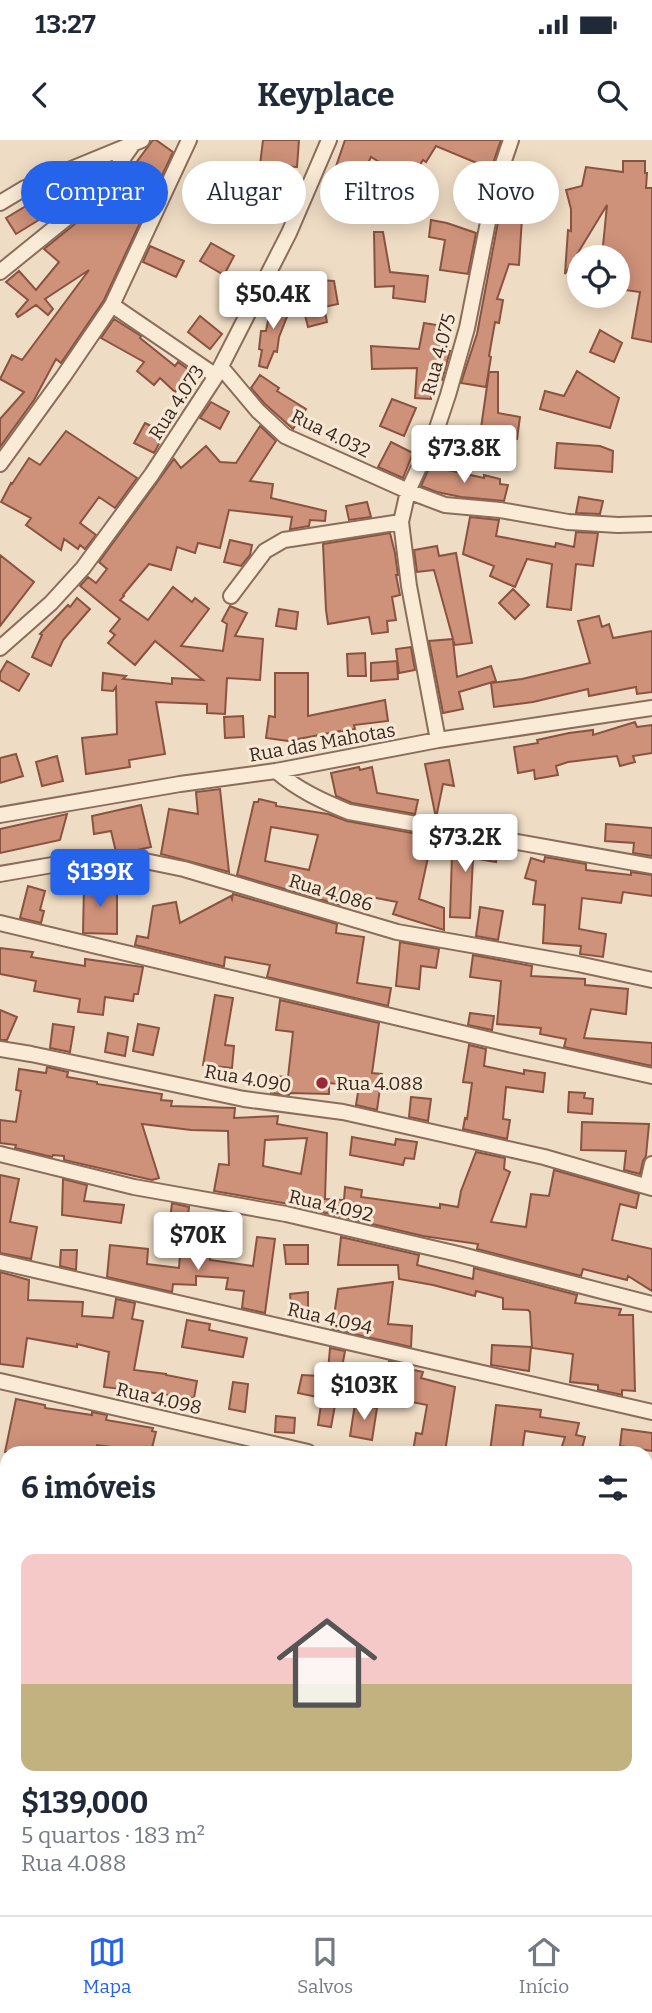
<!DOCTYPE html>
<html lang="pt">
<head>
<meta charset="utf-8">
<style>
  body { margin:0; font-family:Bitter,serif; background:#f2f2f3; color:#1f2937; height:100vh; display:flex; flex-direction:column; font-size:26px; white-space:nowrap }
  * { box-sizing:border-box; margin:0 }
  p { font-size:23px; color:#747a83 }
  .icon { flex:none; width:38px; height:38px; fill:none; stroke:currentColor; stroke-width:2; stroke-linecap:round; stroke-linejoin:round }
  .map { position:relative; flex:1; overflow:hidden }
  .drawer { position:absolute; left:0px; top:1306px; width:653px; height:471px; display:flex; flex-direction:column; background:#fff; border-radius:21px 21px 0 0; box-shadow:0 4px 18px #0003 }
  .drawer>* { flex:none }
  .banner { position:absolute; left:21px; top:21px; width:611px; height:63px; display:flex; gap:14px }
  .controls { position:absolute; left:567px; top:105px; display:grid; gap:14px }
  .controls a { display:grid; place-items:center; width:63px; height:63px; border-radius:50%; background:#fff; box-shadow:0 4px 18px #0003; font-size:35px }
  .price { position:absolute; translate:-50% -60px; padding:0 16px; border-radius:7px; background:#fff; color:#222; font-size:23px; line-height:46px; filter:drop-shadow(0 2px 4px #0008) }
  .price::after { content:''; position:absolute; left:50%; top:42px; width:21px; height:16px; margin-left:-10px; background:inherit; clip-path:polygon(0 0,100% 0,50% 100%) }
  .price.current { background:#2563eb; color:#fff }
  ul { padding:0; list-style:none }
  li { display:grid; align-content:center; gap:14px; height:371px; padding:0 21px }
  li span { display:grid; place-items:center; height:217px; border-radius:14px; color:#555 }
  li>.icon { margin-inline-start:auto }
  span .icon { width:126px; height:126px; fill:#fffc; stroke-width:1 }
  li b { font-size:30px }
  h2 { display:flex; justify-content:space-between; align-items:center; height:84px; padding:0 21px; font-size:30px }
  .tag { padding:0 24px; border-radius:32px; background:#fff; box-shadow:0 4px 18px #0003; font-size:24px; line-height:63px }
  .tag.current { background:#2563eb; color:#fff }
  .status { display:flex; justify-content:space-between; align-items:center; height:49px; padding:0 35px; background:#fff; direction:ltr }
  .status svg { height:19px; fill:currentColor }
  header { display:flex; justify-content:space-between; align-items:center; height:91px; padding:0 21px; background:#fff; font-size:32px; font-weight:700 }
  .menu { display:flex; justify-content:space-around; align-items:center; height:98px; border-top:2px solid #e0e1e3; background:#fff; font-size:19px; color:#747a83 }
  .menu a { display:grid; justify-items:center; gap:4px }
  .menu .current { color:#2563eb }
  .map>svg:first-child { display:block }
  .building { fill:#ce9179; stroke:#8a533f; stroke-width:2; fill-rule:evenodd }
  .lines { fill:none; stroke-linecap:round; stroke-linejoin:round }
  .minor-casing { stroke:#8a6d5a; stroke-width:18 }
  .minor { stroke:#faebd7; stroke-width:14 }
  .poi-dot { fill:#9b2838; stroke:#f6e8d4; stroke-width:2.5 }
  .labels { text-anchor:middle; stroke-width:6; stroke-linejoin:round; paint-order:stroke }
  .street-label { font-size:19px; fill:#3a281e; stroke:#f6e8d4 }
  .poi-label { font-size:19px; fill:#3a281e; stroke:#f6e8d4; text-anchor:start }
</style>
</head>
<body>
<div class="status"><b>13:27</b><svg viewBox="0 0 49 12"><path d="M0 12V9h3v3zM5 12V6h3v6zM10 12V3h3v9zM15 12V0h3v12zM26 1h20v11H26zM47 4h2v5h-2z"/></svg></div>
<header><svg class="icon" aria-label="back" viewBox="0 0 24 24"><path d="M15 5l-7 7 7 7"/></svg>Keyplace<svg class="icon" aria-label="search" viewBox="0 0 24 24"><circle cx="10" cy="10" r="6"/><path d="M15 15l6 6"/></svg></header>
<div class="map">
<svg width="652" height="1775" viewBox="0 0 652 1775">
  <rect width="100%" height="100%" fill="#efdcc4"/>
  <path class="building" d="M153 0H156L173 12 104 160 61 223 56 219 34 260 0 307V279L24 252 0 239 12 215 22 220 89 130 45 159 53 169 48 175 36 165 18 177 16 174 28 160 6 142 19 131 36 150 59 122 44 109 75 84 116 45 126 30 129 32Z
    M263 0H299L297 27 260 25Z
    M345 0H501L491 29 436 6 426 22 423 20 410 41 371 17 359 42 348 37 346 61 327 59 329 47Z
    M623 21H645V33H647L646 48H652V202L632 198 640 152 618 149 621 118 602 116 607 65 565 134 568 90 571 91V69L566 50 582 46 586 27 623 32Z
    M106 25 73 59 16 94 6 78 26 66 28 68 67 41Z
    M534 33 539 62 537 79 522 78 519 125 509 124 497 159 503 160 499 183 495 182 489 216 491 217 486 247 461 243 477 194 504 50 508 38Z
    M397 39 417 50 409 65 389 54Z
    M248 46 276 51 273 71 259 69 256 81 242 78Z
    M431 80 447 83 476 93 468 134 440 130 445 100 429 97Z
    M374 92H383L390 132 428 136 425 162 393 158 394 146 375 147Z
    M211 103 234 116 224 135 200 121Z
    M150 106 184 121 176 137 143 122Z
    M317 140 334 141 338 164 324 167 327 182 308 187 300 155 298 142Z
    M272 161 292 164 279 197 277 212 274 211 267 228 259 226 262 210 259 209 261 191H266Z
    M200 176 222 194 210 209 188 192Z
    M114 179 141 196 140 198 175 226 178 222 193 233 175 252 160 238 154 245 137 231 144 222 101 198Z
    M424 183 443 186 440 209 450 211 442 240 433 239 431 259 415 258 417 228 372 229 371 206 419 209Z
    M600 190 622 203 614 222 590 212Z
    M577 231 619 258 610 288 540 269 545 251 564 256Z
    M489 232H498V273L520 277 517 299 505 297 503 307 466 301 468 286 481 288Z
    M260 235 279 248 277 251 306 269 293 289 265 264 251 248Z
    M392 259 416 268 404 296 380 286Z
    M211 262 229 272 220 289 200 278Z
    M145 283 165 293 154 313 134 303Z
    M260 286 276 301 250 341 273 344 271 358 326 371 325 381 310 380 309 386 292 389H290L292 377 229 370 220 408 198 403 195 413 177 407 171 430 149 424 123 455 124 456 120 460 148 480 173 447 192 462 195 458 209 469 181 506 223 511 227 484 222 481 230 466 247 473 235 496 263 499 260 540 227 538 225 574 207 573V564L156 562 165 614 129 620 130 627 86 634 82 598 117 594 116 547 113 551 102 550 103 533 126 536 123 539 172 544V538L203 540 155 501 135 525 108 503 115 495 110 491 120 479 80 446 88 437 96 443 107 429 99 422 174 319 181 328 206 306 220 322 236 323Z
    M66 291 137 338 115 368 99 357 80 383 96 395 85 409 80 405 78 409 64 399 61 410 26 385 31 378 1 362 11 343 12 344 29 318 40 325Z
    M391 302 413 313 403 338 378 327Z
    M557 303 600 306 613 311 612 332 555 328Z
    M430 326 484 338V335L500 339V344L508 345 504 361 461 357 437 352 421 346Z
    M579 357 603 361 600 374 576 373Z
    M367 362 371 377 349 380 346 366Z
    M470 377 499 380 496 396 555 407 556 403 574 407 576 392 598 393 593 426 576 424 571 470 547 467 552 424 527 419 515 447 490 436 494 426 463 414Z
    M390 393 395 413 398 435H396L400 455 392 457 396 480 387 481 388 492 372 494 369 477 328 484 326 470 323 404Z
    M230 400 252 405 250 415 241 426 224 422Z
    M437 406 439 416 456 413 472 503 455 505 453 500 457 537 491 526 496 541 459 552 463 569 443 573 429 501 453 499 434 430 417 432 414 410Z
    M0 415 34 442 0 486Z
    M513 449 529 465 515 479 499 463Z
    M77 458 90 469 63 500 51 526 32 517 42 495 40 494 68 465 70 467Z
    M279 469 298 472 296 489 276 486Z
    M599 476 602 487 609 484 613 498 652 491V552L637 554 636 547 589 556 588 549 533 562 494 567 491 543 522 539 590 523 578 481Z
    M411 507 415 530 399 533 396 509Z
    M365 513 366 536H348L347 514Z
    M7 521 29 534 19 551 0 540V533Z
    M397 521 398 539 371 541V523Z
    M275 533H308V576L385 560 388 581 354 585 355 589 340 592V591L288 601 266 598 269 576 275 577Z
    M243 576 244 597 225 598 224 577Z
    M635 582 637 587 652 585V613L633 616 635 622 620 626 617 616 568 622 556 626 558 635 535 639 534 630 518 633 514 607 538 603 537 600 569 593 593 590V595Z
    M16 614 23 636 0 643V618Z
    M57 616 63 641 42 646 36 622Z
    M449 620 454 646 443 644 436 678 425 624Z
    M359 627 360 630 372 627 377 653 418 660 415 674 352 663 336 656 331 633Z
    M220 649 229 732 161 714 169 669 198 674 196 652Z
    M259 659 276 663V666L328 674 347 681 423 695 421 709 430 708 419 759 444 768V790L393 774 397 762 355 754 354 759 344 758 343 764 340 763V765L237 735 254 662H258ZM271 687 318 695 309 730 265 721Z
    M141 665 151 707 133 711 116 712 111 691 94 694 92 676Z
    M67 674 60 700 0 713V689Z
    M606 684 652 688V716L633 713 634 703 605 701Z
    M469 703 498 708 496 722 473 718 470 778 450 777 452 714 436 710V707Z
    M545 717 586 724V730L631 735V732L652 735V756L623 752 621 763 582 758 579 789 606 794 603 817 580 814 581 806 543 803 545 765 533 764 536 741 525 738 531 718 544 722Z
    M84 745H117V794L83 793Z
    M28 746 45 751 40 770 44 771 41 783 20 778Z
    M233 754 337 784 336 793 364 797 357 843 391 848 388 866 267 837 270 825 225 817 224 826H222L135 805 137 796 148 798 153 766 176 762 180 783 231 756 232 759Z
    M480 767 503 771 498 800 476 796Z
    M400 802 439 809 436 828 421 826 419 849 396 846Z
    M0 808 33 812 31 817 85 826V819L143 827 138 854H134L133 861 105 857 103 875 78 872 80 859 34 851 36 841 0 834Z
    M473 815 532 826 531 836 585 839V845L628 849 626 874 591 869 584 898 652 903V926L564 907 566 899 540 894 541 888 497 884 501 841 470 837Z
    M215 855 233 858 225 905 234 906 232 928 203 925Z
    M280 860 379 883 372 933 382 934 377 970 356 965 359 946 329 943V954L290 953 289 955 271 953 273 936 288 937 293 892 276 890Z
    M0 870 17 877 7 900H0Z
    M470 873 494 876 492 890 468 885Z
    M53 884 74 887 70 912 50 908Z
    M138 884 159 888 153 915 133 911Z
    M108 893 128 897 125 916 105 912Z
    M469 905 486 909 484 926 524 934V930L545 933 543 952 506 947 503 979 510 980 507 999 463 989 465 978 467 979 472 943 463 942Z
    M47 927 68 932 67 937 97 942V944L162 954 161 960 172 961 171 966 235 968 234 978 278 976 277 984 327 993 325 1059 344 1060 345 1047 362 1050 361 1057 440 1068V1064L458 1067 461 1051 476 1012 505 1018 504 1029 510 1032 491 1082 526 1087 531 1054 549 1056 554 1030 639 1054 636 1068 620 1064 612 1100 652 1109V1151L628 1136 627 1140 583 1129 581 1136 477 1109 478 1104 423 1096 283 1063 214 1051 219 1024 229 1025 228 991 191 990 142 984 159 1038 152 1040 64 1020V1016L53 1015 52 1017 15 1008 16 1005 0 1003V980L16 982 21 951 16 950 19 929 46 933ZM307 998 301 1034 263 1026 265 1000Z
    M569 952 585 953 584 958 593 959 592 974 568 972Z
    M411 957 431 959 428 981 409 977Z
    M582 982 649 984 646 1016 643 1021 640 1034 624 1030 626 1011 581 1010Z
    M352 997 395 1005 396 999 417 1002 414 1019 405 1018 403 1025 350 1015Z
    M0 1035 19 1039 10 1082 37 1087 31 1119 0 1113Z
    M63 1039 87 1045 84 1061 124 1065 121 1083 62 1075Z
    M172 1063 189 1067 186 1091 169 1089Z
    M257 1097 275 1099 265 1173 242 1168 244 1151 226 1149 228 1138 196 1136V1145L173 1144 172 1152 107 1137 110 1105 148 1109 147 1124 179 1128 180 1114 210 1116V1120L253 1126Z
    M341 1097 419 1115 417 1125 473 1139 474 1128 577 1155 575 1163 621 1169 619 1175H633L635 1251 622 1250V1255L618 1254 598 1250V1245L570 1242 573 1214 532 1208 530 1172 528 1170 503 1169V1158L476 1151 475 1156 433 1145 399 1139 398 1125H338Z
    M284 1105H308V1124H286Z
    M61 1110H77L76 1130 60 1126Z
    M0 1132 29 1140 28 1160 83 1162 82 1176 113 1178 116 1159 135 1163 132 1179 143 1181 134 1230 166 1234V1235L197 1241 194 1258 104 1247 109 1212 77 1204V1207L27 1198 23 1227 0 1224Z
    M393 1142 388 1184 412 1186 411 1207 332 1189 338 1149Z
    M308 1152V1177L292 1179 290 1154Z
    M187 1180 210 1184 209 1190 247 1198 243 1217 182 1207Z
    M492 1205 531 1207 529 1231 491 1225Z
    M330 1208 345 1211 331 1287 318 1285 322 1258 298 1253 302 1235 320 1236 322 1256 324 1243H327Z
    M389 1221 409 1226V1229L423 1232 421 1238 455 1247 445 1312H413L416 1293 422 1294 427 1265 382 1256Z
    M233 1242 248 1244 245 1272 229 1269Z
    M16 1259 45 1265V1268L92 1275V1272L107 1275 106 1280 153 1288 152 1291 156 1292 151 1312 97 1305 96 1312H5Z
    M355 1264 377 1268 372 1300 350 1296Z
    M496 1265 541 1270 540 1277 579 1283 576 1295 585 1297 581 1312H560L565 1297 525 1291 522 1312H490Z
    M276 1276 295 1278 294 1293 275 1292Z
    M622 1289 652 1293V1311L620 1306Z"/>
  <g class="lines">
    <g class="minor-casing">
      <path id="minor" d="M0 63 25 48 142 0
        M0 132 68 77 109 38 133 4
        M112 165 216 236
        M221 227 258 271 285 296 408 351 445 365 500 370 568 382 618 385 652 384
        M0 324 63 237 112 165 189 0
        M231 456 265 411 284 400 401 382
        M0 508 51 463 83 428 152 334 216 236 289 93 329 0
        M438 600 409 446 401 382 408 351 437 288 448 255 467 188 495 47 511 0
        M276 631C298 650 322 661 349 672L652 726
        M0 675 180 644 276 631 438 600 652 568
        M0 734 58 724 140 720 184 729 397 792 578 824 652 840
        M0 783 508 904 652 936
        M0 909 31 914 244 959 343 972 544 1017 652 1048
        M0 1014 134 1047 286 1074 458 1114 652 1164
        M647 1046 652 1024
        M0 1122 652 1272
        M0 1241 308 1312
        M0 1353 7 1355
        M646 1393 652 1394
        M0 1463 7 1464
        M646 1507 652 1509
        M0 1567 7 1569
        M646 1615 652 1616
        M0 1674 7 1675
        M646 1719 652 1720
        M403 1769 427 1775
        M279 1775 280 1769"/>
    </g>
    <use href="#minor" class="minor"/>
  </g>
  <circle class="poi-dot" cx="322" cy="943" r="7"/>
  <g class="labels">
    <g class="street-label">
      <text transform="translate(438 214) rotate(-75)" y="7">Rua 4.075</text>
      <text transform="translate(176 262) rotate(-57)" y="7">Rua 4.073</text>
      <text transform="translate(331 293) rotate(26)" y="7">Rua 4.032</text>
      <text transform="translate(322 602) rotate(-10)" y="7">Rua das Mahotas</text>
      <text transform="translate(331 752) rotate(17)" y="7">Rua 4.086</text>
      <text transform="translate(248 938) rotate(10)" y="7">Rua 4.090</text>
      <text transform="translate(331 1065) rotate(13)" y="7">Rua 4.092</text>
      <text transform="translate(330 1178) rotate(13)" y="7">Rua 4.094</text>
      <text transform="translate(159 1258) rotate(13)" y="7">Rua 4.098</text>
    </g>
    <g class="poi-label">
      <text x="336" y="950">Rua 4.088</text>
    </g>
  </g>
</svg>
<div class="controls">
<a><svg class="icon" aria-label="locate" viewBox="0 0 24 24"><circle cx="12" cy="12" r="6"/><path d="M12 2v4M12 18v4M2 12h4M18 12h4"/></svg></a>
</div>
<b class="price" style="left:273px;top:191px">$50.4K</b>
<b class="price" style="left:464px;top:345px">$73.8K</b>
<b class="price" style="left:465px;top:734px">$73.2K</b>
<b class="price current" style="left:100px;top:769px">$139K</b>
<b class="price" style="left:198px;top:1132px">$70K</b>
<b class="price" style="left:364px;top:1282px">$103K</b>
<div class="banner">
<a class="tag current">Comprar</a>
<a class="tag">Alugar</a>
<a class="tag">Filtros</a>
<a class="tag">Novo</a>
</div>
<section class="drawer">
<h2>6 imóveis<svg class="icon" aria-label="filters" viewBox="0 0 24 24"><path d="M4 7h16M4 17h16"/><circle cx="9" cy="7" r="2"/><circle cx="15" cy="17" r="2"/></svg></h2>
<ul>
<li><span style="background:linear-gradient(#f6c9c9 60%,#c2b280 0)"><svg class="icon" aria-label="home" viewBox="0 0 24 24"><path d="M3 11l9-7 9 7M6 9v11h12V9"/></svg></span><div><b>$139,000</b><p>5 quartos · 183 m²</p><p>Rua 4.088</p></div></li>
</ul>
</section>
</div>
<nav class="menu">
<a class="current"><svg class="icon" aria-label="map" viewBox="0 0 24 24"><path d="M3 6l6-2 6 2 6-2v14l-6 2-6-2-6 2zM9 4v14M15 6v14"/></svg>Mapa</a>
<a><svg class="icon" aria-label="saved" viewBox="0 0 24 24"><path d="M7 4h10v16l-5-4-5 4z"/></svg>Salvos</a>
<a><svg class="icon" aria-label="home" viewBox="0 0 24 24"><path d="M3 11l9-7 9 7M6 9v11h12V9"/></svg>Início</a>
</nav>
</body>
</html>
